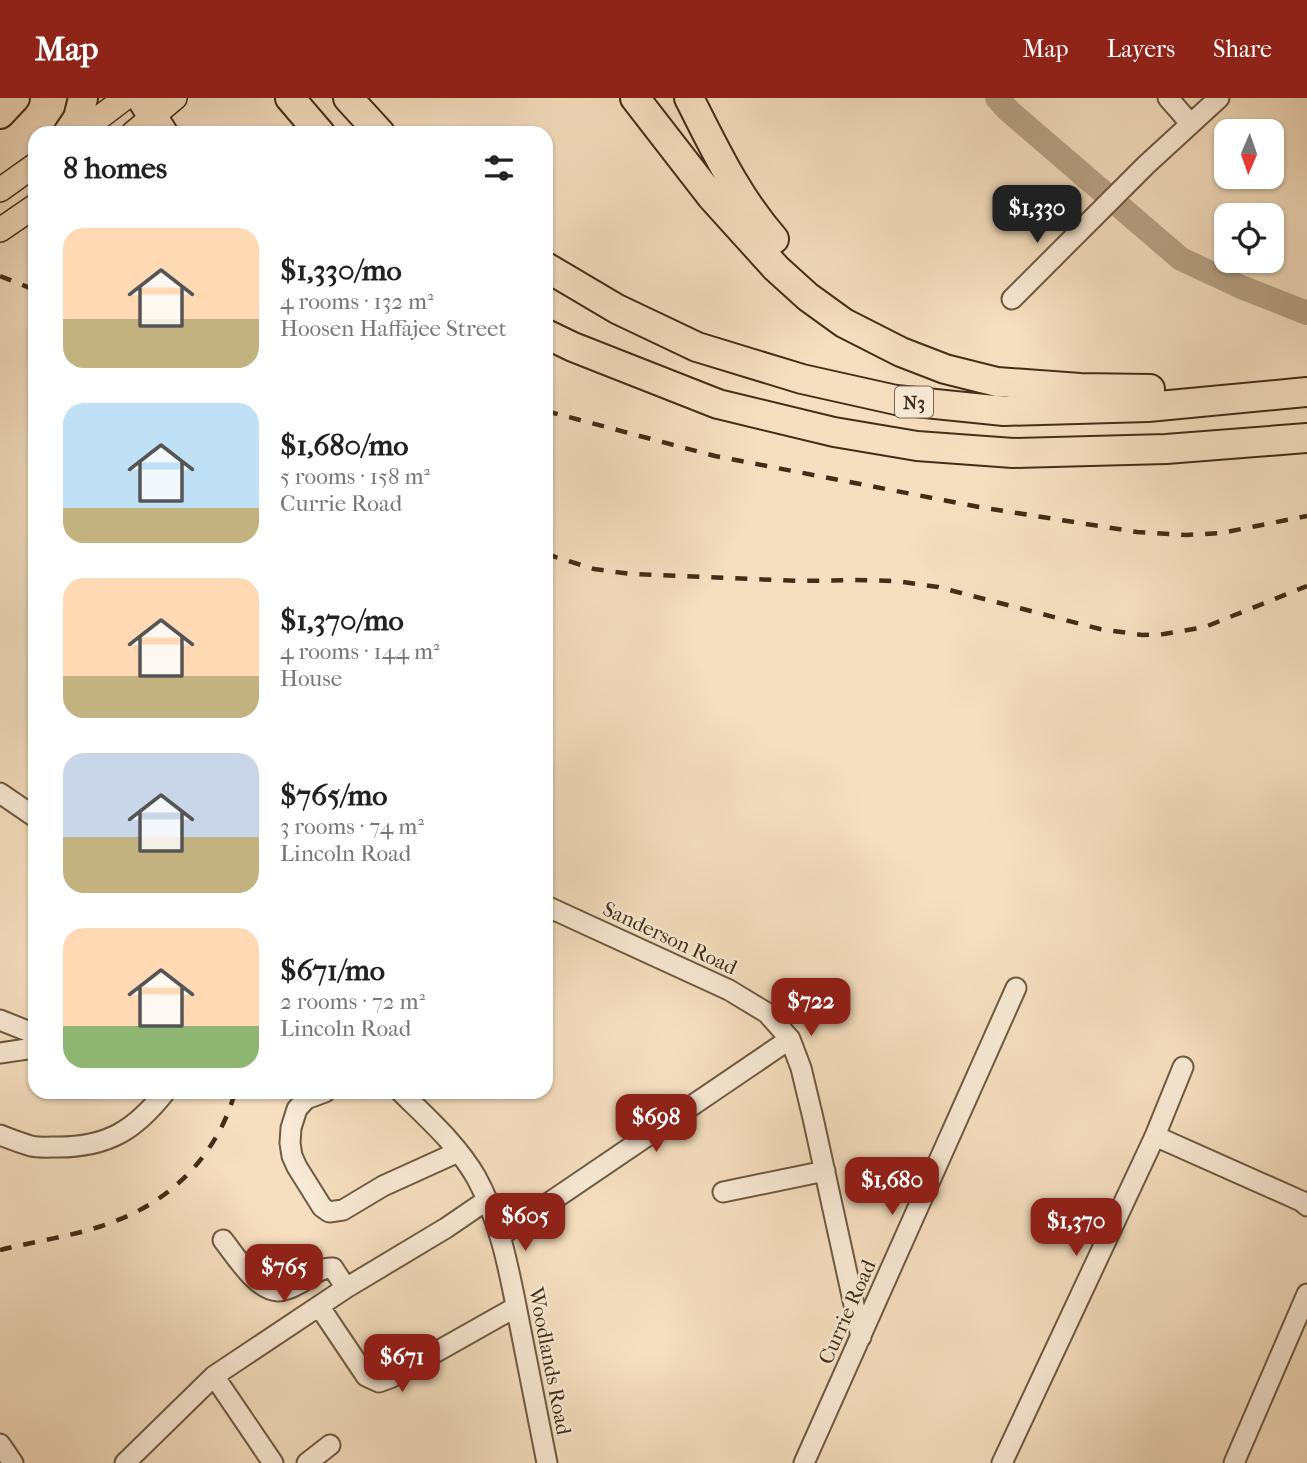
<!DOCTYPE html>
<html lang="en">
<head>
<meta charset="utf-8">
<style>
  body { margin:0; font-family:"IM FELL French Canon",serif; background:#f2f2f2; color:#222; height:100vh; display:flex; flex-direction:column; font-size:26px; white-space:nowrap }
  * { box-sizing:border-box; margin:0 }
  p { font-size:23px; color:#767676 }
  .icon { flex:none; width:38px; height:38px; fill:none; stroke:currentColor; stroke-width:2; stroke-linecap:round; stroke-linejoin:round }
  .map { position:relative; flex:1; overflow:hidden }
  .panel { position:absolute; left:28px; top:28px; width:525px; height:973px; display:flex; flex-direction:column; background:#fff; border-radius:21px; box-shadow:0 2px 5px #0004 }
  .panel>* { flex:none }
  .needle { width:46px; rotate:182deg }
  .controls { position:absolute; left:1214px; top:21px; display:grid; gap:14px }
  .controls a { display:grid; place-items:center; width:70px; height:70px; border-radius:14px; background:#fff; box-shadow:0 2px 5px #0004; font-size:35px }
  .price { position:absolute; translate:-50% -60px; padding:0 16px; border-radius:14px; background:#8f2418; color:#fff; font-size:23px; line-height:46px; filter:drop-shadow(0 2px 4px #0008) }
  .price::after { content:''; position:absolute; left:50%; top:42px; width:21px; height:16px; margin-left:-10px; background:inherit; clip-path:polygon(0 0,100% 0,50% 100%) }
  .price.current { background:#222; color:#fff }
  ul { padding:0; list-style:none }
  li { display:flex; align-items:center; gap:21px; height:175px; padding:0 35px }
  li span { display:grid; place-items:center; flex:none; width:196px; height:140px; border-radius:21px; color:#555 }
  li>.icon { margin-inline-start:auto }
  span .icon { width:84px; height:84px; fill:#fffc; stroke-width:1 }
  li b { font-size:30px }
  h2 { display:flex; justify-content:space-between; align-items:center; height:84px; padding:0 35px; font-size:30px }
  header { display:flex; align-items:center; gap:42px; box-sizing:border-box; height:98px; padding:0 35px; background:#8f2418; color:#fff }
  header strong { font-size:33px }
  nav { display:flex; gap:38px; margin-inline-start:auto; font-size:24px }
  .map>svg:first-child { display:block }
  .lines { fill:none; stroke-linecap:round; stroke-linejoin:round }
  .river { stroke:#b8a387; stroke-width:24 }
  .minor-casing { stroke:#6f5a42; stroke-width:23 }
  .major-casing { stroke:#422e18; stroke-width:26 }
  .highway-casing { stroke:#422e18; stroke-width:32 }
  .minor { stroke:#f8ead6; stroke-width:19 }
  .major { stroke:#f5dfc0; stroke-width:23 }
  .highway { stroke:#f5dfc0; stroke-width:28 }
  .rail { stroke:#422e18; stroke-width:4.5; stroke-dasharray:12 12; stroke-linecap:butt }
  .labels { text-anchor:middle; stroke-width:5; stroke-linejoin:round; paint-order:stroke }
  .shield { fill:#f8ead6; stroke:#796651; stroke-width:2 }
  .shield-label { font-size:19px; font-weight:bold; fill:#422e18 }
  .street-label { font-size:21px; fill:#422e18; stroke:#f8ead6 }
</style>
</head>
<body>
<header>
<strong>Map</strong>
<nav><a>Map</a><a>Layers</a><a>Share</a></nav>
</header>
<div class="map">
<svg width="1307" height="1365" viewBox="0 0 1307 1365">
  <rect width="100%" height="100%" fill="#f5dfc0"/>
  <filter id="stains"><feTurbulence type="fractalNoise" baseFrequency=".00286" numOctaves="4"/><feColorMatrix values="0 0 0 0 .2 0 0 0 0 .09 0 0 0 0 .02 0 0 0 .5 -.17"/></filter>
  <radialGradient id="worn" r=".72"><stop offset=".6" stop-color="#630" stop-opacity="0"/><stop offset="1" stop-color="#630" stop-opacity=".3"/></radialGradient>
  <g class="lines">
    <path class="river" d="M997 0 1009 13 1181 161 1241 189 1307 215"/>
    <g class="minor-casing">
      <path id="minor" d="M1168 0 1190 25
        M1012 201 1146 67 1219 0
        M0 695 35 719
        M546 808 729 892 767 915 790 941 801 970 813 1020 861 1239
        M0 922 35 936
        M0 955 27 951 35 945
        M325 994 306 1001 297 1011 291 1030 290 1045 292 1058 297 1069 322 1109 329 1114 343 1112 383 1088 458 1054
        M401 994C427 1020 457 1046 476 1079 501 1124 510 1177 520 1228 529 1273 538 1319 547 1365
        M0 1037C10 1041 21 1045 31 1048 40 1050 50 1049 58 1049 108 1049 135 1032 165 994
        M1155 1038 1301 1103 1307 1108
        M723 1094 825 1073
        M500 1138 790 941
        M223 1142C235 1157 257 1193 278 1193 287 1193 296 1187 304 1183 313 1177 321 1169 333 1170L346 1190
        M319 1208 366 1278 379 1284 390 1280 516 1209
        M214 1278 273 1365
        M0 1346 13 1365
        M125 1365 214 1278 346 1190 446 1130 487 1102
        M307 1365 330 1347
        M804 1365 1016 890
        M1002 1365 1155 1038 1183 969
        M1234 1365 1307 1196"/>
    </g>
    <g class="major-casing">
      <path id="major" d="M79 35 125 0
        M133 35 175 0
        M0 92 35 67
        M0 132 35 108"/>
    </g>
    <g class="highway-casing">
      <path id="highway" d="M141 0 163 35
        M290 0 320 35
        M348 0 380 35
        M635 0 711 98 776 170 808 199 844 225 901 254 945 271 997 284 1080 290 1150 291
        M689 0C714 49 737 99 774 141
        M0 16 15 0
        M68 35 78 20 83 0
        M546 169 617 211 697 249 802 281 896 302 1004 313 1148 309 1307 294
        M546 236 573 249 718 306 834 334 917 348 1013 355 1166 351 1307 340"/>
    </g>
    <use href="#minor" class="minor"/>
    <use href="#major" class="major"/>
    <use href="#highway" class="highway"/>
    <path class="rail" d="M0 178 35 192
      M546 313 715 358 979 409 1137 434 1186 437 1221 435 1307 418
      M546 456 594 471 631 476 799 483 854 482 896 483 938 489 1100 531 1142 537 1164 536 1205 529 1307 488
      M0 1152C36 1143 75 1138 110 1125 171 1104 218 1056 235 994"/>
  </g>
  <g class="labels">
    <rect class="shield" x="895" y="288.5" width="38" height="31" rx="5"/>
    <g class="shield-label">
      <text x="914" y="311">N3</text>
    </g>
    <g class="street-label">
      <text transform="translate(670 840) rotate(25)" y="7">Sanderson Road</text>
      <text transform="translate(847 1214) rotate(-66)" y="7">Currie Road</text>
      <text transform="translate(550 1263) rotate(79)" y="7">Woodlands Road</text>
    </g>
  </g>
  <rect width="100%" height="100%" filter="url(#stains)"/>
  <rect width="100%" height="100%" fill="url(#worn)"/>
</svg>
<div class="controls">
<a><svg class="needle" viewBox="-14 -14 28 28"><path d="M0-13l5 13h-10z" fill="#e53935"/><path d="M0 13l5-13h-10z" fill="#767676"/></svg></a>
<a><svg class="icon" aria-label="locate" viewBox="0 0 24 24"><circle cx="12" cy="12" r="6"/><path d="M12 2v4M12 18v4M2 12h4M18 12h4"/></svg></a>
</div>
<b class="price current" style="left:1037px;top:147px">$1,330</b>
<b class="price" style="left:811px;top:940px">$722</b>
<b class="price" style="left:656px;top:1056px">$698</b>
<b class="price" style="left:892px;top:1119px">$1,680</b>
<b class="price" style="left:525px;top:1155px">$605</b>
<b class="price" style="left:1076px;top:1160px">$1,370</b>
<b class="price" style="left:284px;top:1206px">$765</b>
<b class="price" style="left:402px;top:1296px">$671</b>
<section class="panel">
<h2>8 homes<svg class="icon" aria-label="filters" viewBox="0 0 24 24"><path d="M4 7h16M4 17h16"/><circle cx="9" cy="7" r="2"/><circle cx="15" cy="17" r="2"/></svg></h2>
<ul>
<li><span style="background:linear-gradient(#ffd9b3 65%,#c2b280 0)"><svg class="icon" aria-label="home" viewBox="0 0 24 24"><path d="M3 11l9-7 9 7M6 9v11h12V9"/></svg></span><div><b>$1,330/mo</b><p>4 rooms · 132 m²</p><p>Hoosen Haffajee Street</p></div></li>
<li><span style="background:linear-gradient(#bfe0f5 75%,#c2b280 0)"><svg class="icon" aria-label="home" viewBox="0 0 24 24"><path d="M3 11l9-7 9 7M6 9v11h12V9"/></svg></span><div><b>$1,680/mo</b><p>5 rooms · 158 m²</p><p>Currie Road</p></div></li>
<li><span style="background:linear-gradient(#ffd9b3 70%,#c2b280 0)"><svg class="icon" aria-label="home" viewBox="0 0 24 24"><path d="M3 11l9-7 9 7M6 9v11h12V9"/></svg></span><div><b>$1,370/mo</b><p>4 rooms · 144 m²</p><p>House</p></div></li>
<li><span style="background:linear-gradient(#c9d6e8 60%,#c2b280 0)"><svg class="icon" aria-label="home" viewBox="0 0 24 24"><path d="M3 11l9-7 9 7M6 9v11h12V9"/></svg></span><div><b>$765/mo</b><p>3 rooms · 74 m²</p><p>Lincoln Road</p></div></li>
<li><span style="background:linear-gradient(#ffd9b3 70%,#8fb573 0)"><svg class="icon" aria-label="home" viewBox="0 0 24 24"><path d="M3 11l9-7 9 7M6 9v11h12V9"/></svg></span><div><b>$671/mo</b><p>2 rooms · 72 m²</p><p>Lincoln Road</p></div></li>
</ul>
</section>
</div>
</body>
</html>
